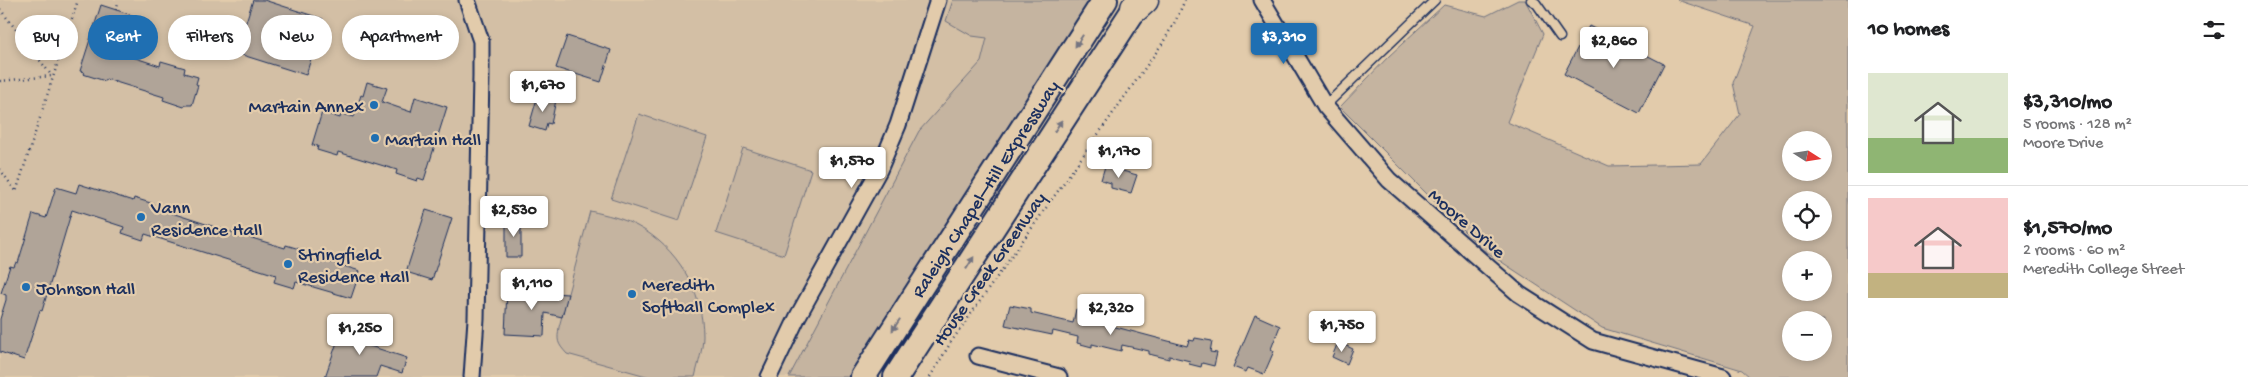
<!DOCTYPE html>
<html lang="en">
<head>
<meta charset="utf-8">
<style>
  body { margin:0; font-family:"Gochi Hand",sans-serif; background:#f6f6f6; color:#202124; height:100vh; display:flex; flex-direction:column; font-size:19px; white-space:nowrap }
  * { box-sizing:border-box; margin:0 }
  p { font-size:16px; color:#757577 }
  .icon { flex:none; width:28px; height:28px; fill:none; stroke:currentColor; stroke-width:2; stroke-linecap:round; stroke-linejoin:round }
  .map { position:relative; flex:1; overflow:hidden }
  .details { display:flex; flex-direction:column; background:#fff; width:400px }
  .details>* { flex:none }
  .guide { position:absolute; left:15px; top:15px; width:475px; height:45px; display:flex; gap:10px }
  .needle { width:32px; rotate:102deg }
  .tools { position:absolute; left:1782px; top:131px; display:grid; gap:10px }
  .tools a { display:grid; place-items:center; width:50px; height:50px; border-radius:50%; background:#fff; box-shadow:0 2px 8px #0003; font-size:25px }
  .price { position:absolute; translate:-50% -42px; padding:0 11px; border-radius:5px; background:#fff; color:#222; font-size:16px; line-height:32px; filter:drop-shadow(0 1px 2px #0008) }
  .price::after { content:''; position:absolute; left:50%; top:30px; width:15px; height:11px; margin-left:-8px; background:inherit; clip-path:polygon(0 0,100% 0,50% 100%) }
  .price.selected { background:#1f6fb2; color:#fff }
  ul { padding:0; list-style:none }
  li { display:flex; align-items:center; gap:15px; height:125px; padding:0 20px }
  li+li { border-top:1px solid #e0e0e0 }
  li span { display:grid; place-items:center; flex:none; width:140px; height:100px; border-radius:0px; color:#555 }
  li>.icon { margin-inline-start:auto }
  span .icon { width:60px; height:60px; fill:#fffc; stroke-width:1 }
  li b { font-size:21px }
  h2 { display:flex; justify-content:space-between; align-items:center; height:60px; padding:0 20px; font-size:21px }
  .chip { padding:0 18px; border-radius:22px; background:#fff; box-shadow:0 2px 8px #0003; font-size:18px; line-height:45px }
  .chip.selected { background:#1f6fb2; color:#fff }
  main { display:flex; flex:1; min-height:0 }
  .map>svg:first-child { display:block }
  .built { fill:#d3bfa5 }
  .green { fill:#c5b4a0; stroke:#70727f; fill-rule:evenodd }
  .building { fill:#b0a498; stroke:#1b2f5e }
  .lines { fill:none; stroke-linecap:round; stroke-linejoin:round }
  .lane-casing { stroke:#1b2f5e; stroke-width:11 }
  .street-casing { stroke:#1b2f5e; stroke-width:19 }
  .primary-casing { stroke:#1b2f5e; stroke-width:28 }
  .highway-casing { stroke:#1b2f5e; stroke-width:31 }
  .path { stroke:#1b2f5e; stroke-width:2.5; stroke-dasharray:1 4; stroke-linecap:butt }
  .lane { stroke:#e2cbab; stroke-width:8 }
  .street { stroke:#e2cbab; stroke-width:15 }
  .primary { stroke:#e2cbab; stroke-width:24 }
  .highway { stroke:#e2cbab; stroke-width:28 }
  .oneway { fill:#757581 }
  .poi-dot { fill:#1f6fb2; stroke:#e2cbab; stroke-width:2 }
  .labels { text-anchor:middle; stroke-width:4.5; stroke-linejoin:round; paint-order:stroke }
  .poi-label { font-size:19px; fill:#1b2f5e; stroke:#e2cbab; text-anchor:start }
  .street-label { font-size:19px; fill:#1b2f5e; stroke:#e2cbab }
</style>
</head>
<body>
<main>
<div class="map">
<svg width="1848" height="377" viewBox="0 0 1848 377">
  <rect width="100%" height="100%" fill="#e2cbab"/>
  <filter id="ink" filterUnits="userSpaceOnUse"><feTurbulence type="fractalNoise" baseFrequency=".02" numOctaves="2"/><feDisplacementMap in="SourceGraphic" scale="10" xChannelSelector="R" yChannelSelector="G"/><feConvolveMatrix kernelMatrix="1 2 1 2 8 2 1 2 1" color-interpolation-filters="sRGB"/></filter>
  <g filter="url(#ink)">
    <path class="built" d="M0 0H1092L849 377H0Z"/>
    <path class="green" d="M953 0H1092L849 377H789L919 131 981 62 987 38 972 36 946 21Z
      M1518 0H1525L1543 34 1507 122 1609 166 1701 164 1740 114 1733 83 1755 26 1677 0H1848V377H1750L1742 370 1602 328 1482 249 1340 107 1389 56 1444 5 1486 16ZM1791 140H1824V172H1791ZM1791 200H1824V232H1791ZM1791 260H1824V292H1791ZM1791 320H1824V352H1791Z
      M639 114 707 137 679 221 611 199Z
      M743 148 811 170 784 255 716 233Z
      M590 211C607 215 622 218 637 226 677 247 703 291 703 336 703 349 698 364 695 377H650L567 354C557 343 557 341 559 327Z"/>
    <path class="building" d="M253 0H264L323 19 306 75 236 53Z
      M101 5 132 15 120 53 160 66 161 61 185 68 184 73 198 77 196 84 198 85 192 105H185L184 107 163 100 164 97 106 79 105 81 83 74 84 72 80 71Z
      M1589 26 1664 64 1639 113 1564 74Z
      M567 36 611 50 601 82 556 68Z
      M367 82 387 88 382 102 411 112 415 97 447 107 424 180 418 178 417 181 396 174 397 170 338 152 337 156 317 150 318 146 312 145 322 112 340 118 341 114 354 117 361 95 363 96Z
      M538 95 556 100 551 124 547 123 545 131 529 126Z
      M1105 166 1137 175 1131 193 1111 188V183L1101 180Z
      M79 184 133 201 134 198 154 204 153 207 212 226 285 248 286 245 306 251 305 254 360 271 351 298 296 282 294 288 274 282 276 275 145 234 143 240 122 233 124 227 72 210 42 311 40 310 24 360 0 352V319L6 300V295L1 293 10 266 14 267 16 262 18 263 33 214 46 218 56 187 76 193Z
      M426 210 452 218 432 280 406 272Z
      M506 220H521V257H506Z
      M507 290 568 294 562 317 545 313 544 336 505 334Z
      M1010 305 1031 309V313L1073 323 1076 309 1089 312 1088 315 1098 318 1097 322 1187 346 1189 340 1194 341 1195 338 1212 341 1210 352 1217 353 1214 366 1202 363 1201 367 1189 364 1190 361 1169 356V359L1149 354V351L1122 345 1121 351 1092 344V347L1077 343 1078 337 1053 331 1052 335 1005 325Z
      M1255 315 1280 326 1271 349 1274 351 1264 374 1248 368 1246 372 1233 367Z
      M344 322 372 332 367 345 407 358 402 373 380 366 376 377H325Z
      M1338 342 1353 349 1347 364 1332 357Z"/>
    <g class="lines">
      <g class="lane-casing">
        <path id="lane" d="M1531 0 1536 3 1560 37
          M1325 106 1435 0"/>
      </g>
      <g class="street-casing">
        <path id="street" d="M467 0 481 41V76L476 319 472 377
          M1262 0 1325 106 1389 180 1519 294 1593 341 1723 377
          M978 356 1059 377
          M769 377 798 316 879 170 898 125 938 0"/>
      </g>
      <g class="primary-casing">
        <path id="primary" d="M863 377 1105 0
          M896 377 1135 8"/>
      </g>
      <g class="highway-casing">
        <path id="highway" d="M1135 8 1144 0"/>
      </g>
      <path class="path" d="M0 9 52 76
        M116 10 118 3
        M0 81 52 76
        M0 169 16 192 78 0
        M930 377 951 342 1162 44 1176 20 1185 0"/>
      <use href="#lane" class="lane"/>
      <use href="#street" class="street"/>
      <use href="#primary" class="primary"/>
      <use href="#highway" class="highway"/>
    </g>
    <defs><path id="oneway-solid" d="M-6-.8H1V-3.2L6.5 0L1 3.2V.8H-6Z" transform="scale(1.25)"/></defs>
    <g class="oneway">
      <use href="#oneway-solid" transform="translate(1079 41) rotate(123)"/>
      <use href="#oneway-solid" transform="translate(1058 126) rotate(-57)"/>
      <use href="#oneway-solid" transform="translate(970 263) rotate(-58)"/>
      <use href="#oneway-solid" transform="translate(896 325) rotate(123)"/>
    </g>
  </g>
  <g class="poi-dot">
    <circle cx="374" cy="105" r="5"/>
    <circle cx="375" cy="138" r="5"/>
    <circle cx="141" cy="217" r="5"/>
    <circle cx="288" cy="264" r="5"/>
    <circle cx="26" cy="287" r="5"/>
    <circle cx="632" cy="294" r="5"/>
  </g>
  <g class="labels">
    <g class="poi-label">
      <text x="364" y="112" text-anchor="end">Martain Annex</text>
      <text x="385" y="145">Martain Hall</text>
      <text x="151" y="213">Vann<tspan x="151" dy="22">Residence Hall</tspan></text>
      <text x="298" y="260">Stringfield<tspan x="298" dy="22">Residence Hall</tspan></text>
      <text x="642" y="290">Meredith<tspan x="642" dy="22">Softball Complex</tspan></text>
      <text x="36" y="294">Johnson Hall</text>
    </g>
    <g class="street-label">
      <text transform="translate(984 188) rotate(-57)" y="7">Raleigh Chapel–Hill Expressway</text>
      <text transform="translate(1468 222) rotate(41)" y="7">Moore Drive</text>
      <text transform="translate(988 268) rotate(-55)" y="7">House Creek Greenway</text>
    </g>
  </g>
</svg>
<div class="tools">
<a><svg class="needle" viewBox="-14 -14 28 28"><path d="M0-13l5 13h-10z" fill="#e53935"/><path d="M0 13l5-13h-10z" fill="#757577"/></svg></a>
<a><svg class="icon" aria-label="locate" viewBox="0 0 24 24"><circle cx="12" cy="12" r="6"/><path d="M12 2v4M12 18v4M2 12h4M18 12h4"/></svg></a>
<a>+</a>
<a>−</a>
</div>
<b class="price selected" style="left:1284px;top:65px">$3,310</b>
<b class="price" style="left:1614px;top:69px">$2,860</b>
<b class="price" style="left:543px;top:113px">$1,670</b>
<b class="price" style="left:1119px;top:179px">$1,170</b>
<b class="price" style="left:852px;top:189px">$1,570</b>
<b class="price" style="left:514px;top:238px">$2,530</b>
<b class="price" style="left:532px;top:311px">$1,110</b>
<b class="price" style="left:1111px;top:336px">$2,320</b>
<b class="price" style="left:1342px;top:353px">$1,750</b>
<b class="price" style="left:360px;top:356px">$1,250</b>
<div class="guide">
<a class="chip">Buy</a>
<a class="chip selected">Rent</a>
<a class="chip">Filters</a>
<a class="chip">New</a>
<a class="chip">Apartment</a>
</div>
</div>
<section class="details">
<h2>10 homes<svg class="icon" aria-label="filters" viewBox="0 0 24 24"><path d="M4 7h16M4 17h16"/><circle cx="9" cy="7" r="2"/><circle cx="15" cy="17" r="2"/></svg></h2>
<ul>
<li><span style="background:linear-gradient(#dfe7d0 65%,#8fb573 0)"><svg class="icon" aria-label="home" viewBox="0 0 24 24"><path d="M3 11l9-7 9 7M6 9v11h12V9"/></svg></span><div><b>$3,310/mo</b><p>5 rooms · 128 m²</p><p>Moore Drive</p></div></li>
<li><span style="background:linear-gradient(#f6c9c9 75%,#c2b280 0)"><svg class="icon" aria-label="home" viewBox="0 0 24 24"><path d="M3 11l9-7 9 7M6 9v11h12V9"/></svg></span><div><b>$1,570/mo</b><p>2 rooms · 60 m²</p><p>Meredith College Street</p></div></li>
</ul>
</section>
</main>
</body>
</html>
